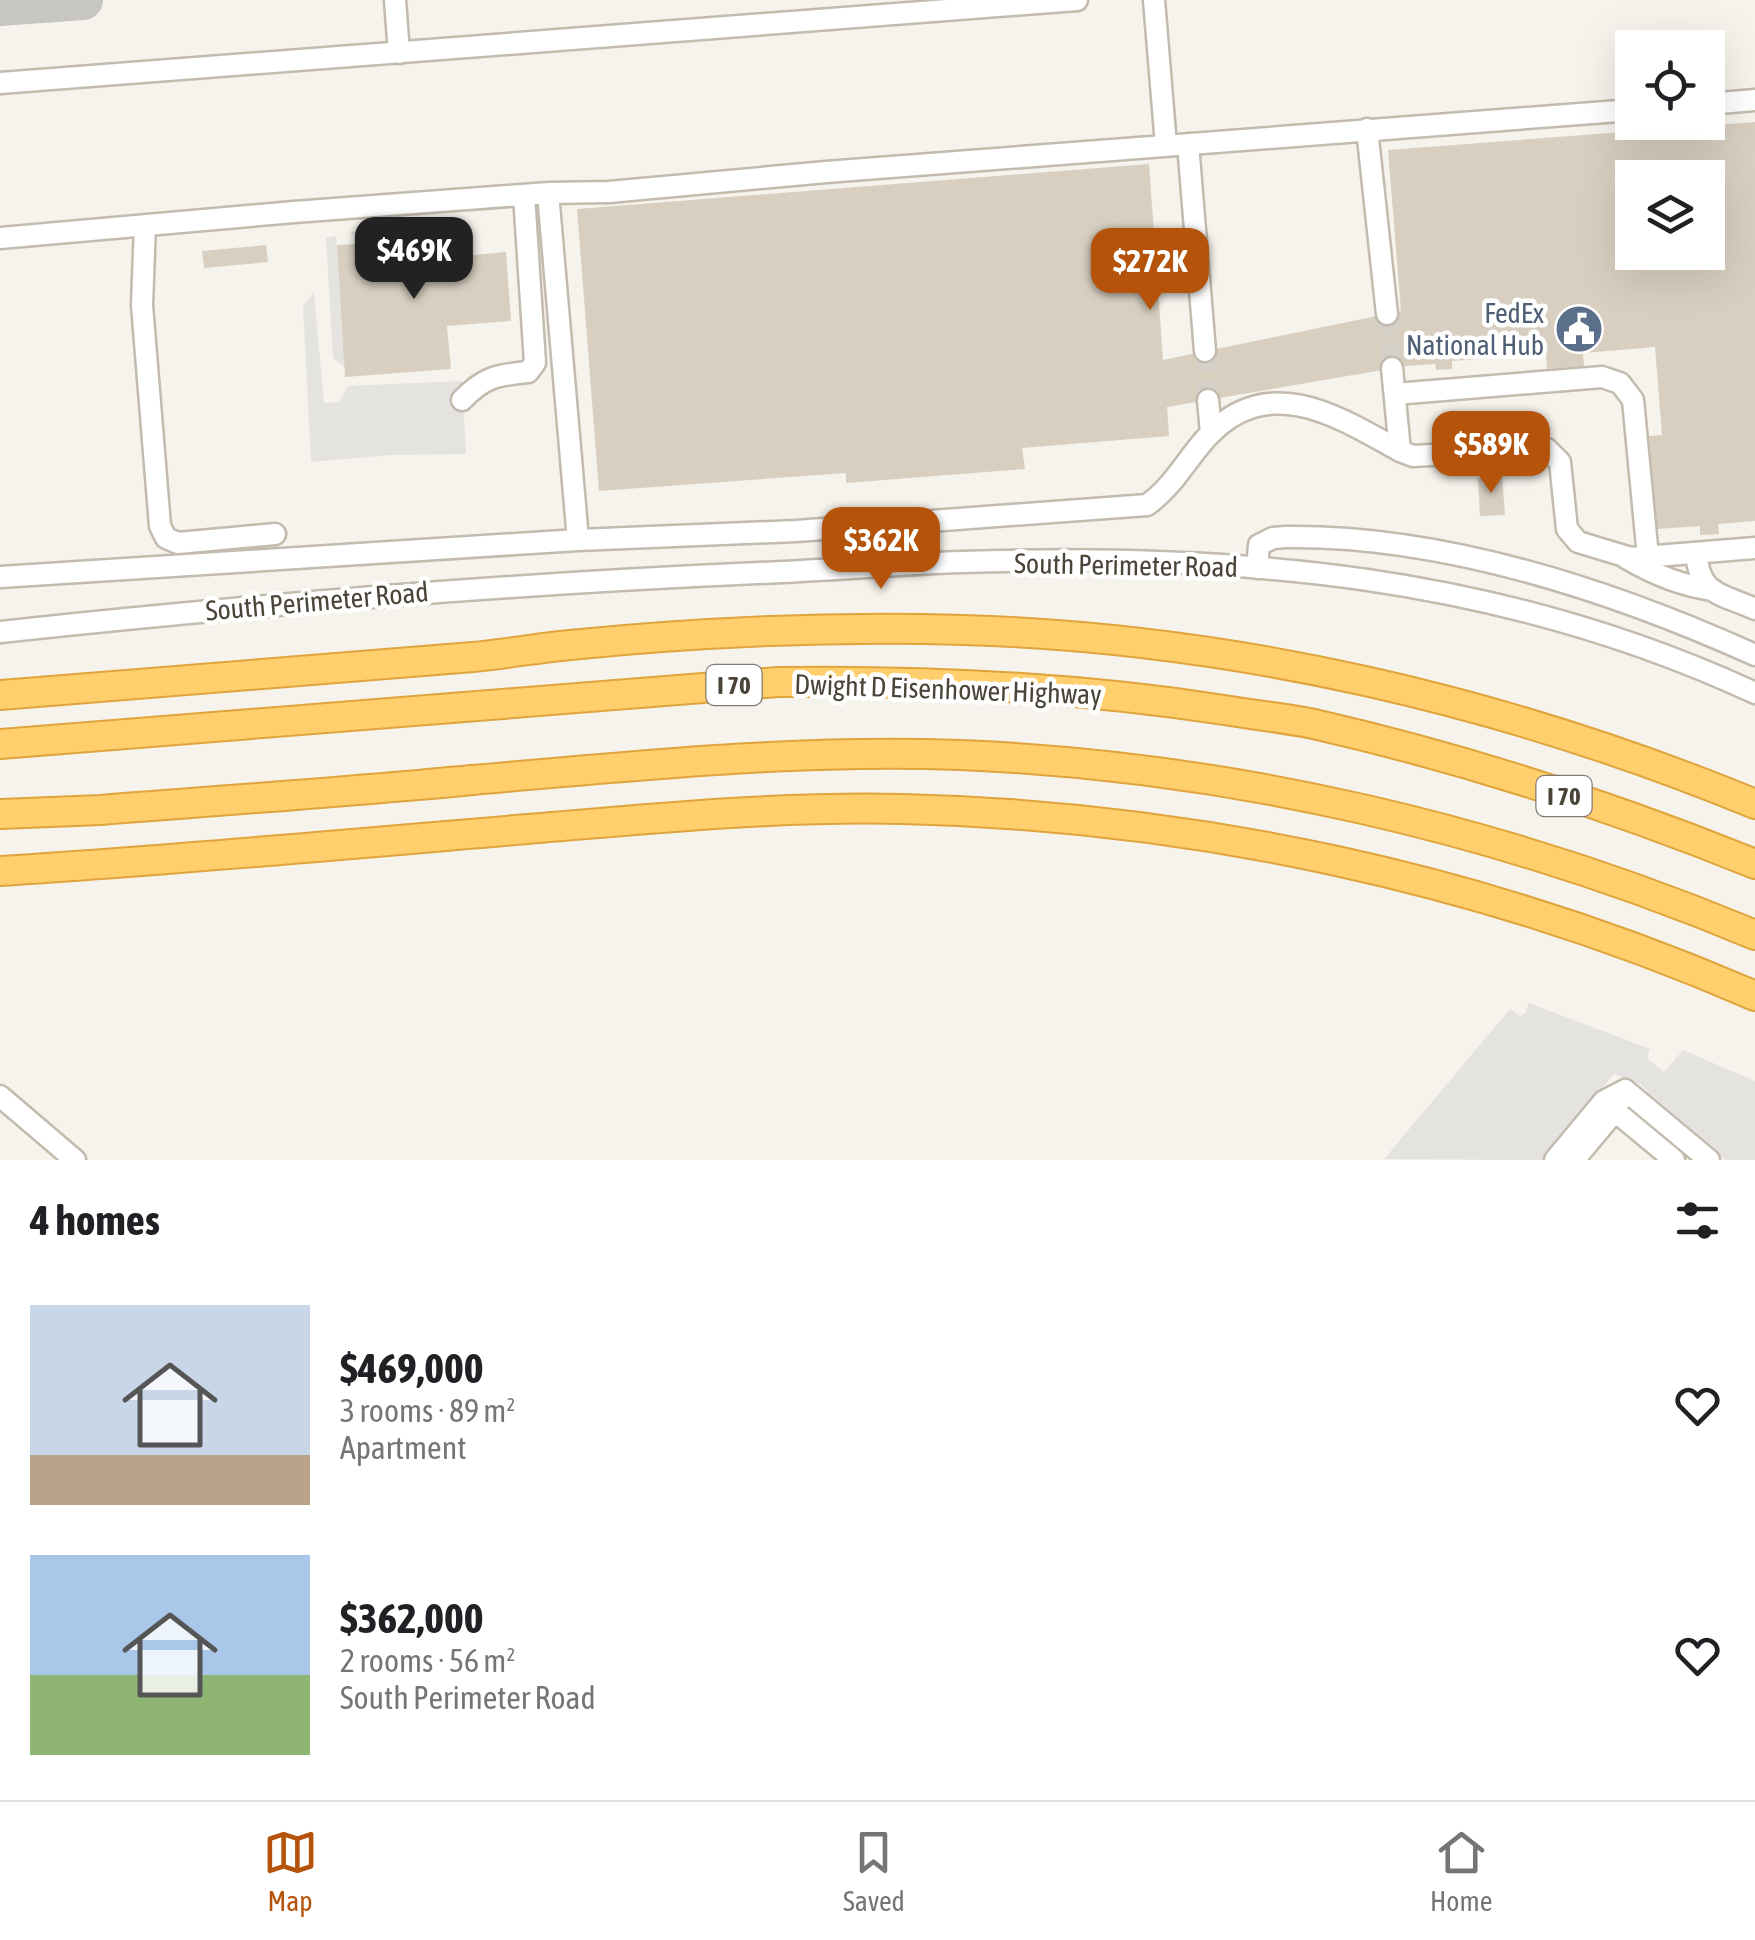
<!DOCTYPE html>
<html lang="en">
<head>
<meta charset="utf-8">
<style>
  body { margin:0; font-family:"Asap Condensed",sans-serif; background:#f6f6f6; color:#202124; height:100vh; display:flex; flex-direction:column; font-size:38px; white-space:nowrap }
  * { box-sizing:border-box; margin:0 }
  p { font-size:32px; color:#757577 }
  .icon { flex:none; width:55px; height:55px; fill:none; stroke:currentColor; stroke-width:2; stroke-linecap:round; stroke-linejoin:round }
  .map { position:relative; height:1160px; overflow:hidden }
  .sheet { display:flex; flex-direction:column; background:#fff; flex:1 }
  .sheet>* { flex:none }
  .buttons { position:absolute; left:1615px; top:30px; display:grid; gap:20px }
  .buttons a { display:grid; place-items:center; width:110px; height:110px; border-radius:0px; background:#fff; box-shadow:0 10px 40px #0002; font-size:50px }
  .price { position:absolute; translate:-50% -85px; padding:0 22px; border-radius:20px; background:#b45309; color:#fff; font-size:32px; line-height:65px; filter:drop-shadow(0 2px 5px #0008) }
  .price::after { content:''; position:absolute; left:50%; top:60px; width:30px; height:22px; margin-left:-15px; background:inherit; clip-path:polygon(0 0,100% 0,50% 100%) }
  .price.active { background:#222; color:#fff }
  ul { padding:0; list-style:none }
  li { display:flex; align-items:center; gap:30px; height:250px; padding:0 30px }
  li span { display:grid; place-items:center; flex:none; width:280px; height:200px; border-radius:0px; color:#555 }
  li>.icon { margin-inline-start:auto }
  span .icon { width:120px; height:120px; fill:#fffc; stroke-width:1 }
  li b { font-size:42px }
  h2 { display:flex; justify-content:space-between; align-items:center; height:120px; padding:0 30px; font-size:42px }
  .dock { display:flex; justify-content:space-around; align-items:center; height:140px; border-top:2px solid #e0e0e0; background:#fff; font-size:28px; color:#757577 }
  .dock a { display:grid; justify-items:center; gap:5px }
  .dock .active { color:#b45309 }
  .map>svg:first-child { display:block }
  .parking { fill:#e5e3e0 }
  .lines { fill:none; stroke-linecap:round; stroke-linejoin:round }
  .taxiway { stroke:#c8c6c3; stroke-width:40 }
  .building { fill:#d8cfc1; fill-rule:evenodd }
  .minor-tunnel { stroke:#d4d0c8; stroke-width:20; stroke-dasharray:20 10; stroke-linecap:butt }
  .minor-casing { stroke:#c2bbae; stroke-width:25 }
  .highway-casing { stroke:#e0a43c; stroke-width:32 }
  .minor { stroke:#fff; stroke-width:20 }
  .highway { stroke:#ffcf6e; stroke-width:28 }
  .labels { text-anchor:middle; stroke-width:9; stroke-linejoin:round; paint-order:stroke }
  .shield { fill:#fff; stroke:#817c74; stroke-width:2.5 }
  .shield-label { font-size:25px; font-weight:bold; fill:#4b4439 }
  .service-label { font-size:28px; fill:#4e5e75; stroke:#fff; text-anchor:end }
  .street-label { font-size:28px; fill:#4b4439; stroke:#fff }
</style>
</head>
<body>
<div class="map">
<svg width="1755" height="1160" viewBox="0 0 1755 1160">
  <rect width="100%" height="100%" fill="#f6f3ec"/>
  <path class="parking" d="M433 224 446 238 443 241 367 246 350 232Z
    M336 236 341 293 347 369 333 358 326 238Z
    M314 292 324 403 339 402 348 386 462 381 466 454 391 455 311 462 303 306Z
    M1529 1003 1650 1049 1647 1058 1664 1072 1683 1050 1755 1081V1160H1726L1646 1094 1648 1091 1640 1084 1614 1074 1542 1160 1384 1159 1510 1009 1520 1016 1525 1014Z"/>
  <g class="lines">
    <path class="taxiway" d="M0 6 83 0"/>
  </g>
  <path class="building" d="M1755 122V521L1718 524 1719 534 1700 535V526L1657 529 1649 436 1662 435 1655 347 1583 353 1584 366 1547 369 1546 354 1452 361V369L1436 370 1435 364 1406 366 1167 407 1169 436 1022 448 1025 469 846 483V473L599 491 577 209 1149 164 1163 360 1401 311 1388 150ZM1632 178H1708V252H1632Z
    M462 238V256L506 252 511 321 447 326 451 369 345 377 337 245Z
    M266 245 268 262 204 268 202 251Z
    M1502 476 1505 515 1480 516 1478 478Z"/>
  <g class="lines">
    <path class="minor-tunnel" d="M1387 314 1392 368
      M1205 351 1208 400"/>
    <g class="minor-casing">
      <path id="minor" d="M395 0 399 53
        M1154 0 1166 145
        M0 83 1077 0
        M1708 104 1755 100
        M1367 129 1387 314
        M1188 144 1205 351
        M548 193 578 540
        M145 225 142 305 160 526 166 538 178 543 275 534
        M0 238 294 212 548 193 609 192 826 172 1632 110
        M1392 368 1400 451 1413 456 1547 449 1560 462 1567 529 1578 542 1631 558 1755 548
        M1395 394 1602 377 1620 383 1633 400 1648 557
        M462 400C484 377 497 375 528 372L535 363 524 195
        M1208 400 1211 433
        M1696 553C1700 596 1720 593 1755 609
        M1626 558C1653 574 1682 586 1713 590
        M1257 568 1259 545 1273 538 1286 537C1443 535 1613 591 1755 655
        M0 577 578 540 796 531 1147 505C1174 486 1187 458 1209 435 1270 372 1339 417 1400 451
        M0 632C261 604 521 583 783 572 843 569 902 564 962 562 1239 553 1500 575 1755 693
        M0 1096 75 1160
        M1615 1111 1674 1160
        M1555 1160 1604 1101 1625 1090 1709 1160
        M1574 1160 1615 1111 1625 1090"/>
    </g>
    <g class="highway-casing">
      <path id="highway" d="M0 695C157 681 315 670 473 657 505 654 538 648 570 645 701 632 833 626 964 630 1235 638 1504 701 1755 804
        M0 744 778 682C928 680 1076 687 1224 710 1254 715 1285 718 1314 724 1462 758 1614 807 1755 864
        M0 814 101 810C225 800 348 792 472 780 635 766 796 749 960 755 1234 766 1503 830 1755 935
        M0 871C176 860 352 844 527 829 652 819 777 806 903 809 1196 816 1486 879 1755 996"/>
    </g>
    <use href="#minor" class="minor"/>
    <use href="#highway" class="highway"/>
  </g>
  <defs>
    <g id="civic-disc" transform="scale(2.5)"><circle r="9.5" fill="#5c6f8a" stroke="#fff"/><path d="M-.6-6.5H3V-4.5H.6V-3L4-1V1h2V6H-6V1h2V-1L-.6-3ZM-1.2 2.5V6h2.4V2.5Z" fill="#fff"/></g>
  </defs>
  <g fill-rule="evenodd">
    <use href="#civic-disc" x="1579" y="329"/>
  </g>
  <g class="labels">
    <g class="shield">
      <rect x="706.5" y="665" width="55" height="40" rx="8"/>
      <rect x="1536.5" y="776" width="55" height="40" rx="8"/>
    </g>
    <g class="shield-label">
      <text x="734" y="694">I 70</text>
      <text x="1564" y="805">I 70</text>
    </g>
    <g class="service-label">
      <text x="1544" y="323">FedEx<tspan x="1544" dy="32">National Hub</tspan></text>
    </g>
    <g class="street-label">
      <text transform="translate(1126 565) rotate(1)" y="10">South Perimeter Road</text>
      <text transform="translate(317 601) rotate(-5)" y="10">South Perimeter Road</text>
      <text transform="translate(948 689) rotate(2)" y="10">Dwight D Eisenhower Highway</text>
    </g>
  </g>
</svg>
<div class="buttons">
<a><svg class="icon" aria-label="locate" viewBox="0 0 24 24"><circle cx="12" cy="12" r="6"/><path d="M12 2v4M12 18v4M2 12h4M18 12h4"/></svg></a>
<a><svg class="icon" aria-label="layers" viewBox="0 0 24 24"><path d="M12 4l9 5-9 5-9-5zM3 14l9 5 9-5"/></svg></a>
</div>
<b class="price active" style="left:414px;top:302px">$469K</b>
<b class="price" style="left:1150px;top:313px">$272K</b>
<b class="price" style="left:1491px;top:496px">$589K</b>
<b class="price" style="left:881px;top:592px">$362K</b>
</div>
<section class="sheet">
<h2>4 homes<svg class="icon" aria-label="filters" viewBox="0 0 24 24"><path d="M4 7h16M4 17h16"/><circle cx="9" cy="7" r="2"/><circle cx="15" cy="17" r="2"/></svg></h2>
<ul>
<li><span style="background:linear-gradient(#c9d6e8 75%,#b9a48a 0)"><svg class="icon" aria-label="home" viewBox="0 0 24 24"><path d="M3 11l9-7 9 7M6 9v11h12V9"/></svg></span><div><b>$469,000</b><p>3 rooms · 89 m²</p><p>Apartment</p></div><svg class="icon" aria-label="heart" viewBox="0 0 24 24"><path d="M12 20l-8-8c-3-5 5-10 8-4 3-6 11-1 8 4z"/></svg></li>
<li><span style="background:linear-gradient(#a9c7e8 60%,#8fb573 0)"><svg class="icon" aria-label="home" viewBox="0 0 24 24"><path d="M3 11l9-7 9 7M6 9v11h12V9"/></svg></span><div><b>$362,000</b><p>2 rooms · 56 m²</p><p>South Perimeter Road</p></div><svg class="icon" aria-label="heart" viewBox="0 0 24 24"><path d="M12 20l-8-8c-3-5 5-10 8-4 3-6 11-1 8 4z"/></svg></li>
</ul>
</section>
<nav class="dock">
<a class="active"><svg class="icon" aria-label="map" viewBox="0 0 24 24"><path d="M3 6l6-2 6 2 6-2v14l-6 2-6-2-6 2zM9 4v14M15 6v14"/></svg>Map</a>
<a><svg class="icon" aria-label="saved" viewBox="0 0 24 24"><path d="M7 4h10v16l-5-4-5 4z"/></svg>Saved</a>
<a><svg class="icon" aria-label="home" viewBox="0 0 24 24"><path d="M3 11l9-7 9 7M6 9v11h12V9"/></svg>Home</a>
</nav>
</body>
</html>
